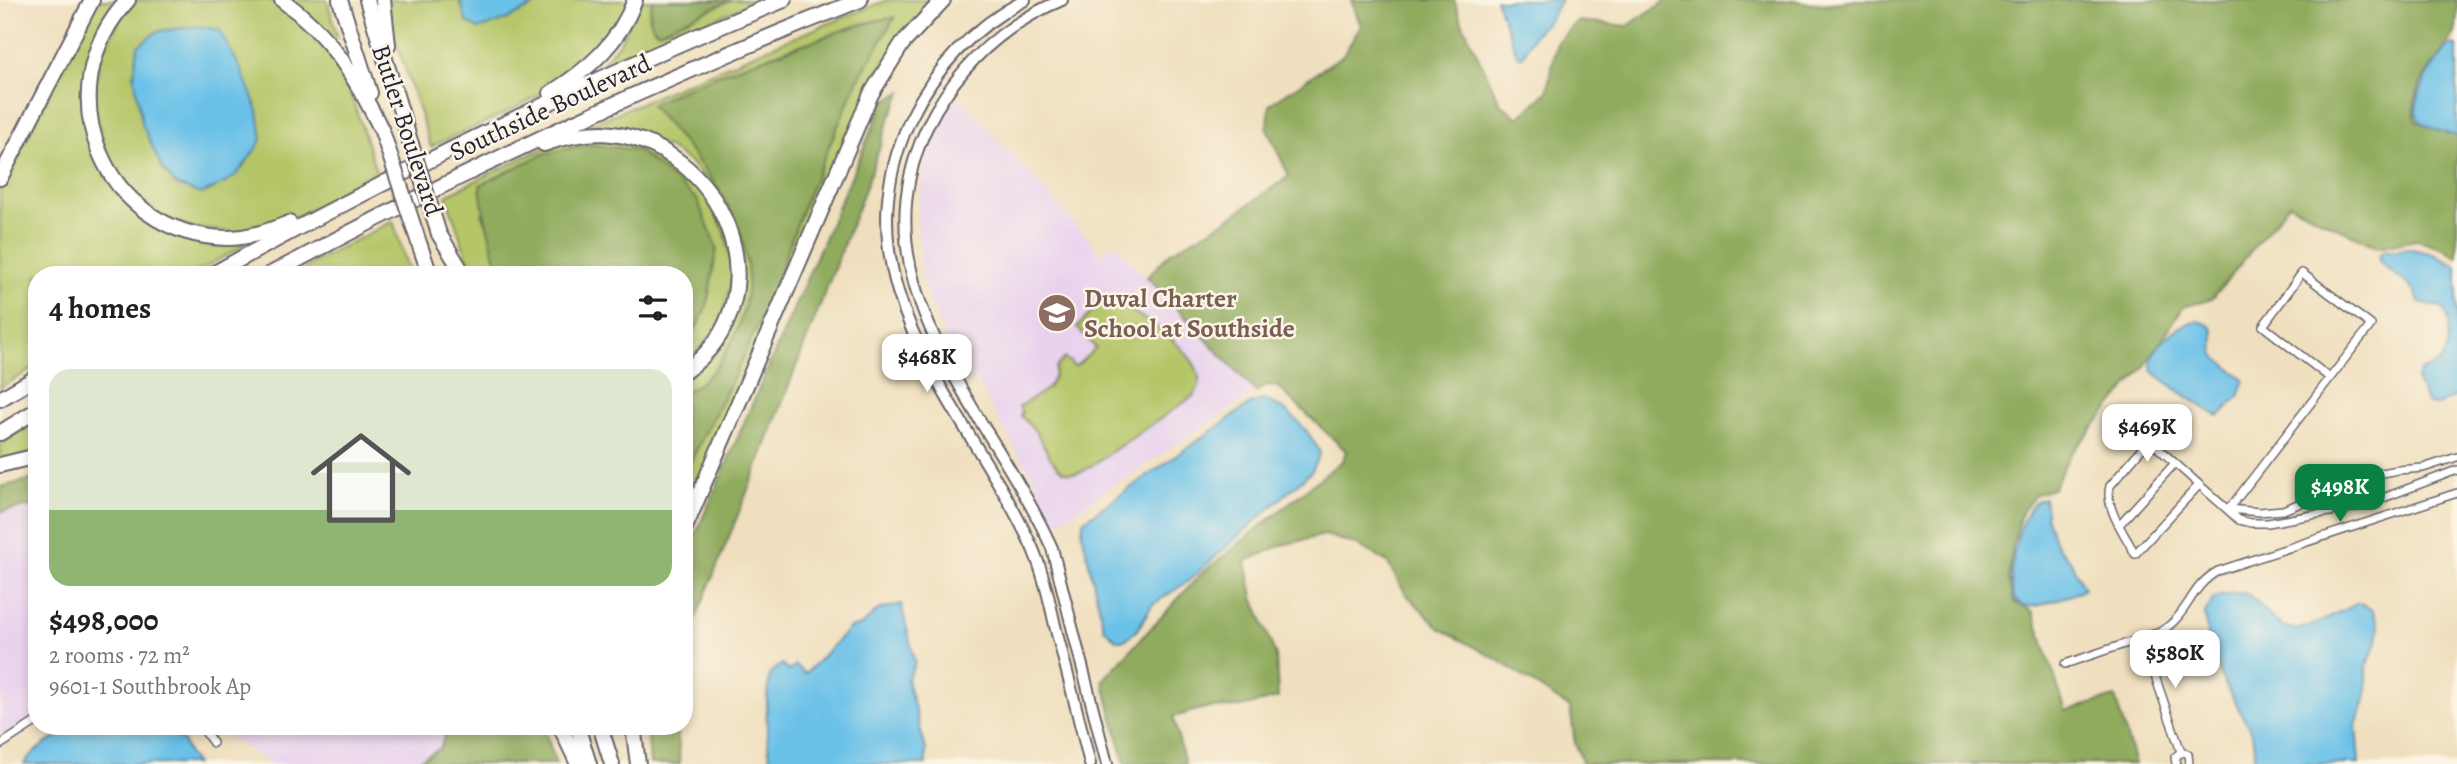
<!DOCTYPE html>
<html lang="en">
<head>
<meta charset="utf-8">
<style>
  body { margin:0; font-family:Alegreya,serif; background:#f6f6f6; color:#202124; height:100vh; display:flex; flex-direction:column; font-size:26px; white-space:nowrap }
  * { box-sizing:border-box; margin:0 }
  p { font-size:23px; color:#757577 }
  .icon { flex:none; width:38px; height:38px; fill:none; stroke:currentColor; stroke-width:2; stroke-linecap:round; stroke-linejoin:round }
  .map { position:relative; flex:1; overflow:hidden }
  .sheet { position:absolute; left:28px; top:266px; width:665px; height:469px; display:flex; flex-direction:column; background:#fff; border-radius:28px; box-shadow:0 4px 10px #0003 }
  .sheet>* { flex:none }
  .price { position:absolute; translate:-50% -60px; padding:0 16px; border-radius:14px; background:#fff; color:#222; font-size:23px; line-height:46px; filter:drop-shadow(0 2px 4px #0008) }
  .price::after { content:''; position:absolute; left:50%; top:42px; width:21px; height:16px; margin-left:-10px; background:inherit; clip-path:polygon(0 0,100% 0,50% 100%) }
  .price.on { background:#0b8043; color:#fff }
  ul { padding:0; list-style:none }
  li { display:grid; align-content:center; gap:14px; height:371px; padding:0 21px }
  li span { display:grid; place-items:center; height:217px; border-radius:21px; color:#555 }
  li>.icon { margin-inline-start:auto }
  span .icon { width:126px; height:126px; fill:#fffc; stroke-width:1 }
  li b { font-size:30px }
  h2 { display:flex; justify-content:space-between; align-items:center; height:84px; padding:0 21px; font-size:30px }
  .map>svg:first-child { display:block }
  .built { fill:#e8d2ee }
  .green { fill:#b5c669; stroke:#6c7452; stroke-width:2 }
  .forest { fill:#90ab5d; stroke:#59664c; stroke-width:2 }
  .water { fill:#6bc1e8; stroke:#467292; stroke-width:2 }
  .lines { fill:none; stroke-linecap:round; stroke-linejoin:round }
  .street-casing { stroke:#6a6469; stroke-width:10 }
  .secondary-casing { stroke:#6a6469; stroke-width:14 }
  .highway-casing { stroke:#6a6469; stroke-width:18 }
  .street { stroke:#fff; stroke-width:7 }
  .secondary { stroke:#fff; stroke-width:10 }
  .highway { stroke:#fff; stroke-width:14 }
  .highway-bridge-casing { stroke:#6a6469; stroke-width:18; stroke-linecap:butt }
  .highway-bridge { stroke:#fff; stroke-width:14 }
  .labels { text-anchor:middle; stroke-width:5; stroke-linejoin:round; paint-order:stroke }
  .street-label { font-size:26px; fill:#22223b; stroke:#fcf5e5 }
  .education-label { font-size:26px; font-weight:bold; fill:#785e54; stroke:#fcf5e5; text-anchor:start }
</style>
</head>
<body>
<div class="map">
<svg width="2457" height="764" viewBox="0 0 2457 764">
  <rect width="100%" height="100%" fill="#fcf5e5"/>
  <filter id="ink" filterUnits="userSpaceOnUse"><feTurbulence type="fractalNoise" baseFrequency=".0143" numOctaves="2"/><feDisplacementMap in="SourceGraphic" scale="14" xChannelSelector="R" yChannelSelector="G"/><feConvolveMatrix kernelMatrix="1 2 1 2 8 2 1 2 1" color-interpolation-filters="sRGB"/></filter>
  <filter id="wash" filterUnits="userSpaceOnUse"><feTurbulence type="fractalNoise" baseFrequency=".00686" numOctaves="4" result="noise"/><feDisplacementMap in="SourceGraphic" scale="28" xChannelSelector="R" yChannelSelector="G"/><feGaussianBlur stdDeviation="1.57" result="paint"/><feColorMatrix in="noise" values="0 0 0 0 0 0 0 0 0 0 0 0 0 0 0 0 0 1.4 0 .05"/><feComposite in="paint" operator="in"/></filter>
  <g filter="url(#wash)">
    <rect width="100%" height="100%" fill="#efdfbe"/>
    <path class="built" d="M957 95 1102 254 1115 244 1256 392 1054 525 1039 496 1034 480 976 381 970 379 946 338 931 305 923 280 917 225 923 170 937 128Z
      M37 505V715L0 737V512Z
      M212 726H449L440 748 412 764H271Z"/>
    <path class="green" d="M97 0H124L94 47 96 155 173 230 208 242 247 244 191 275H37V366L0 388V190Z
      M137 0H270C341 37 354 105 377 174L300 215 281 223 240 233 191 228 159 215 126 187 109 161 93 104 100 56 124 12Z
      M286 0H327L338 38Z
      M388 0H460V5L506 20 545 0H631C624 12 618 27 610 38 566 93 492 118 431 147L391 26Z
      M640 0H652L649 19 658 31 731 0H759L596 70 620 42Z
      M887 0H937L883 64 684 521V474L736 372 770 298 805 202 857 81 894 18C866 20 839 32 812 41 757 60 702 78 651 105 708 172 779 244 734 338 722 362 709 381 684 392V376L709 358 719 345 741 285 708 182 691 163 669 148 641 136 584 127 780 43Z
      M604 138 643 146 700 184 726 234 733 275 721 325 684 366V341L693 333 701 320 651 163 638 150 482 213 491 235 501 275H473L446 195 545 147 568 141Z
      M393 221 410 275H296L321 258Z
      M1112 299C1136 313 1225 364 1192 397L1085 470C1055 484 1049 450 1035 431 1031 426 1025 420 1020 415L1022 413 1019 407 1048 388 1054 377 1056 367 1065 358 1075 367 1096 348 1077 327 1103 301 1107 305Z
      M37 421V452L0 462V445Z"/>
    <path class="forest" d="M652 0H731L658 32C647 23 650 13 652 0Z
      M1351 0H1454L1461 20 1500 103 1518 118 1547 92 1557 42 1578 21 1627 26 1667 0H1783L1824 4 1856 0H2457C2457 9 2457 26 2455 33 2438 61 2408 86 2416 121L2457 137V257L2444 248 2417 240 2377 247 2289 204 2212 299 2183 307 2145 366 2069 456 2053 489 2036 494 2021 513 2013 545 2009 579 2014 602 2033 612 2066 711 2115 697 2135 764H1583L1575 743 1570 708 1500 661 1439 628 1405 593 1387 562 1358 545 1325 535 1282 545 1246 561 1253 597 1276 656 1278 698 1241 707 1205 708 1173 717 1185 764H1125L1103 680 1200 575 1343 460 1346 451 1278 387 1267 385 1256 392 1147 277 1171 252 1225 221 1289 176 1267 129 1270 104 1343 55 1361 26Z
      M895 17 857 81 805 202 770 298 736 372 684 474V392C709 381 722 362 733 339 779 244 709 173 651 105 697 81 747 64 796 47 829 35 861 23 895 17Z
      M902 92 891 114 867 184 758 465 684 648V561L884 101Z
      M588 144 638 150 697 199 717 248 707 306 693 333 684 341V275H501L498 270C492 240 482 215 480 185L543 154Z
      M37 478V505L0 512V487Z
      M449 726H542L546 733 556 764H412L440 748Z
      M647 726H677L680 764H650Z"/>
    <path class="water" d="M460 0H545L506 20 478 29 466 21Z
      M1496 0H1561L1549 20 1533 36 1523 56 1518 57Z
      M201 26 219 30 240 67 258 111 262 139C240 172 239 179 201 194L176 185 162 168 142 124 134 75 138 46 158 31Z
      M2452 45 2457 46V137C2447 132 2430 129 2421 122 2405 106 2437 54 2452 45Z
      M2412 249 2433 254 2457 266V396L2437 405 2428 404 2416 380 2421 370C2428 368 2437 366 2441 360 2450 348 2452 318 2441 307L2419 302C2414 281 2390 276 2378 259L2382 251Z
      M2196 321C2224 325 2209 342 2215 355 2217 360 2239 374 2245 380L2239 396 2219 416C2213 415 2153 374 2152 370 2145 351 2179 323 2196 321Z
      M1262 400C1286 404 1310 431 1320 453L1312 471 1187 582 1152 605 1138 629 1125 640H1116L1104 628 1082 533 1083 521 1250 404Z
      M2044 498 2047 519 2058 548 2070 560 2084 588C2075 596 2060 598 2049 602 2041 605 2026 610 2018 603 2002 590 2018 501 2044 498Z
      M2242 593C2252 594 2257 603 2264 610 2286 634 2299 634 2327 618 2337 613 2347 609 2357 603L2363 604 2373 611 2379 627 2377 642 2367 665V694L2356 725 2359 764H2254L2255 748 2252 733 2222 678 2208 640 2205 613 2214 598 2228 594Z
      M901 604 915 663 907 680 926 750V764H771C765 732 765 705 770 673L782 664 789 671 796 665 805 674 850 628 862 625 878 610Z
      M78 726H161L183 741 189 755 196 764H24C35 746 59 736 78 726Z"/>
  </g>
  <g filter="url(#ink)">
    <g class="lines">
      <g class="street-casing">
        <path id="street" d="M2302 273 2371 325 2330 378 2263 326Z
          M2199 485 2135 554C2125 534 2104 508 2110 486L2149 440 2239 520 2251 523H2268L2362 506 2457 470
          M2326 493 2332 512
          M2229 509 2259 512 2283 510 2326 493 2355 478 2398 470 2423 468 2457 457
          M2229 509 2330 378
          M2119 525 2175 463
          M2142 638 2181 752
          M2065 664 2160 632C2190 614 2189 587 2218 571L2457 493
          M201 726 213 743
          M0 745 37 721
          M2176 764 2175 757 2181 752 2188 754 2189 764"/>
      </g>
      <g class="secondary-casing">
        <path id="secondary" d="M1025 0C973 27 935 68 910 120 833 288 969 408 1033 549 1044 575 1050 603 1056 630 1068 675 1079 719 1090 764
          M1062 0C1007 23 966 59 936 110 842 276 988 406 1052 548L1107 764"/>
      </g>
      <g class="highway-casing">
        <path id="highway" d="M128 0C44 90 103 236 227 238 249 238 269 231 289 223
          M282 0C331 35 356 78 382 131
          M340 0 370 93
          M367 0 406 128
          M383 0 388 45
          M551 93C589 69 619 43 635 0
          M544 144C563 137 582 133 602 133 722 139 790 298 684 372
          M0 178 92 0
          M439 234 464 275
          M420 246 430 275
          M211 275C397 172 587 80 784 0
          M269 275C461 172 657 80 860 0
          M0 399 37 377
          M0 433 37 410
          M0 465 37 456
          M684 530 871 94 902 44 943 0
          M560 726 578 764
          M577 726 589 764
          M600 726 612 764
          M633 726 638 764"/>
      </g>
      <use href="#street" class="street"/>
      <use href="#secondary" class="secondary"/>
      <use href="#highway" class="highway"/>
      <g class="highway-bridge-casing">
        <path id="highway-bridge" d="M406 128 439 234
          M382 131 420 246"/>
      </g>
      <use href="#highway-bridge" class="highway-bridge"/>
    </g>
  </g>
  <defs>
    <g id="school-disc" transform="scale(2.0125)"><circle r="9.5" fill="#8d6e63" stroke="#fcf5e5"/><path d="M0-5L7-2L0 1L-7-2ZM-4 1L0 2.5L4 1V4Q0 6-4 4Z" fill="#fff"/></g>
  </defs>
  <g fill-rule="evenodd">
    <use href="#school-disc" x="1057" y="313"/>
  </g>
  <g class="labels">
    <g class="street-label">
      <text transform="translate(550 107) rotate(-25)" y="9">Southside Boulevard</text>
      <text transform="translate(408 130) rotate(72)" y="9">Butler Boulevard</text>
    </g>
    <g class="education-label">
      <text x="1084" y="307">Duval Charter<tspan x="1084" dy="30">School at Southside</tspan></text>
    </g>
  </g>
</svg>
<b class="price" style="left:927px;top:394px">$468K</b>
<b class="price" style="left:2147px;top:464px">$469K</b>
<b class="price on" style="left:2340px;top:524px">$498K</b>
<b class="price" style="left:2175px;top:690px">$580K</b>
<section class="sheet">
<h2>4 homes<svg class="icon" aria-label="filters" viewBox="0 0 24 24"><path d="M4 7h16M4 17h16"/><circle cx="9" cy="7" r="2"/><circle cx="15" cy="17" r="2"/></svg></h2>
<ul>
<li><span style="background:linear-gradient(#dfe7d0 65%,#8fb573 0)"><svg class="icon" aria-label="home" viewBox="0 0 24 24"><path d="M3 11l9-7 9 7M6 9v11h12V9"/></svg></span><div><b>$498,000</b><p>2 rooms · 72 m²</p><p>9601-1 Southbrook Ap</p></div></li>
</ul>
</section>
</div>
</body>
</html>
